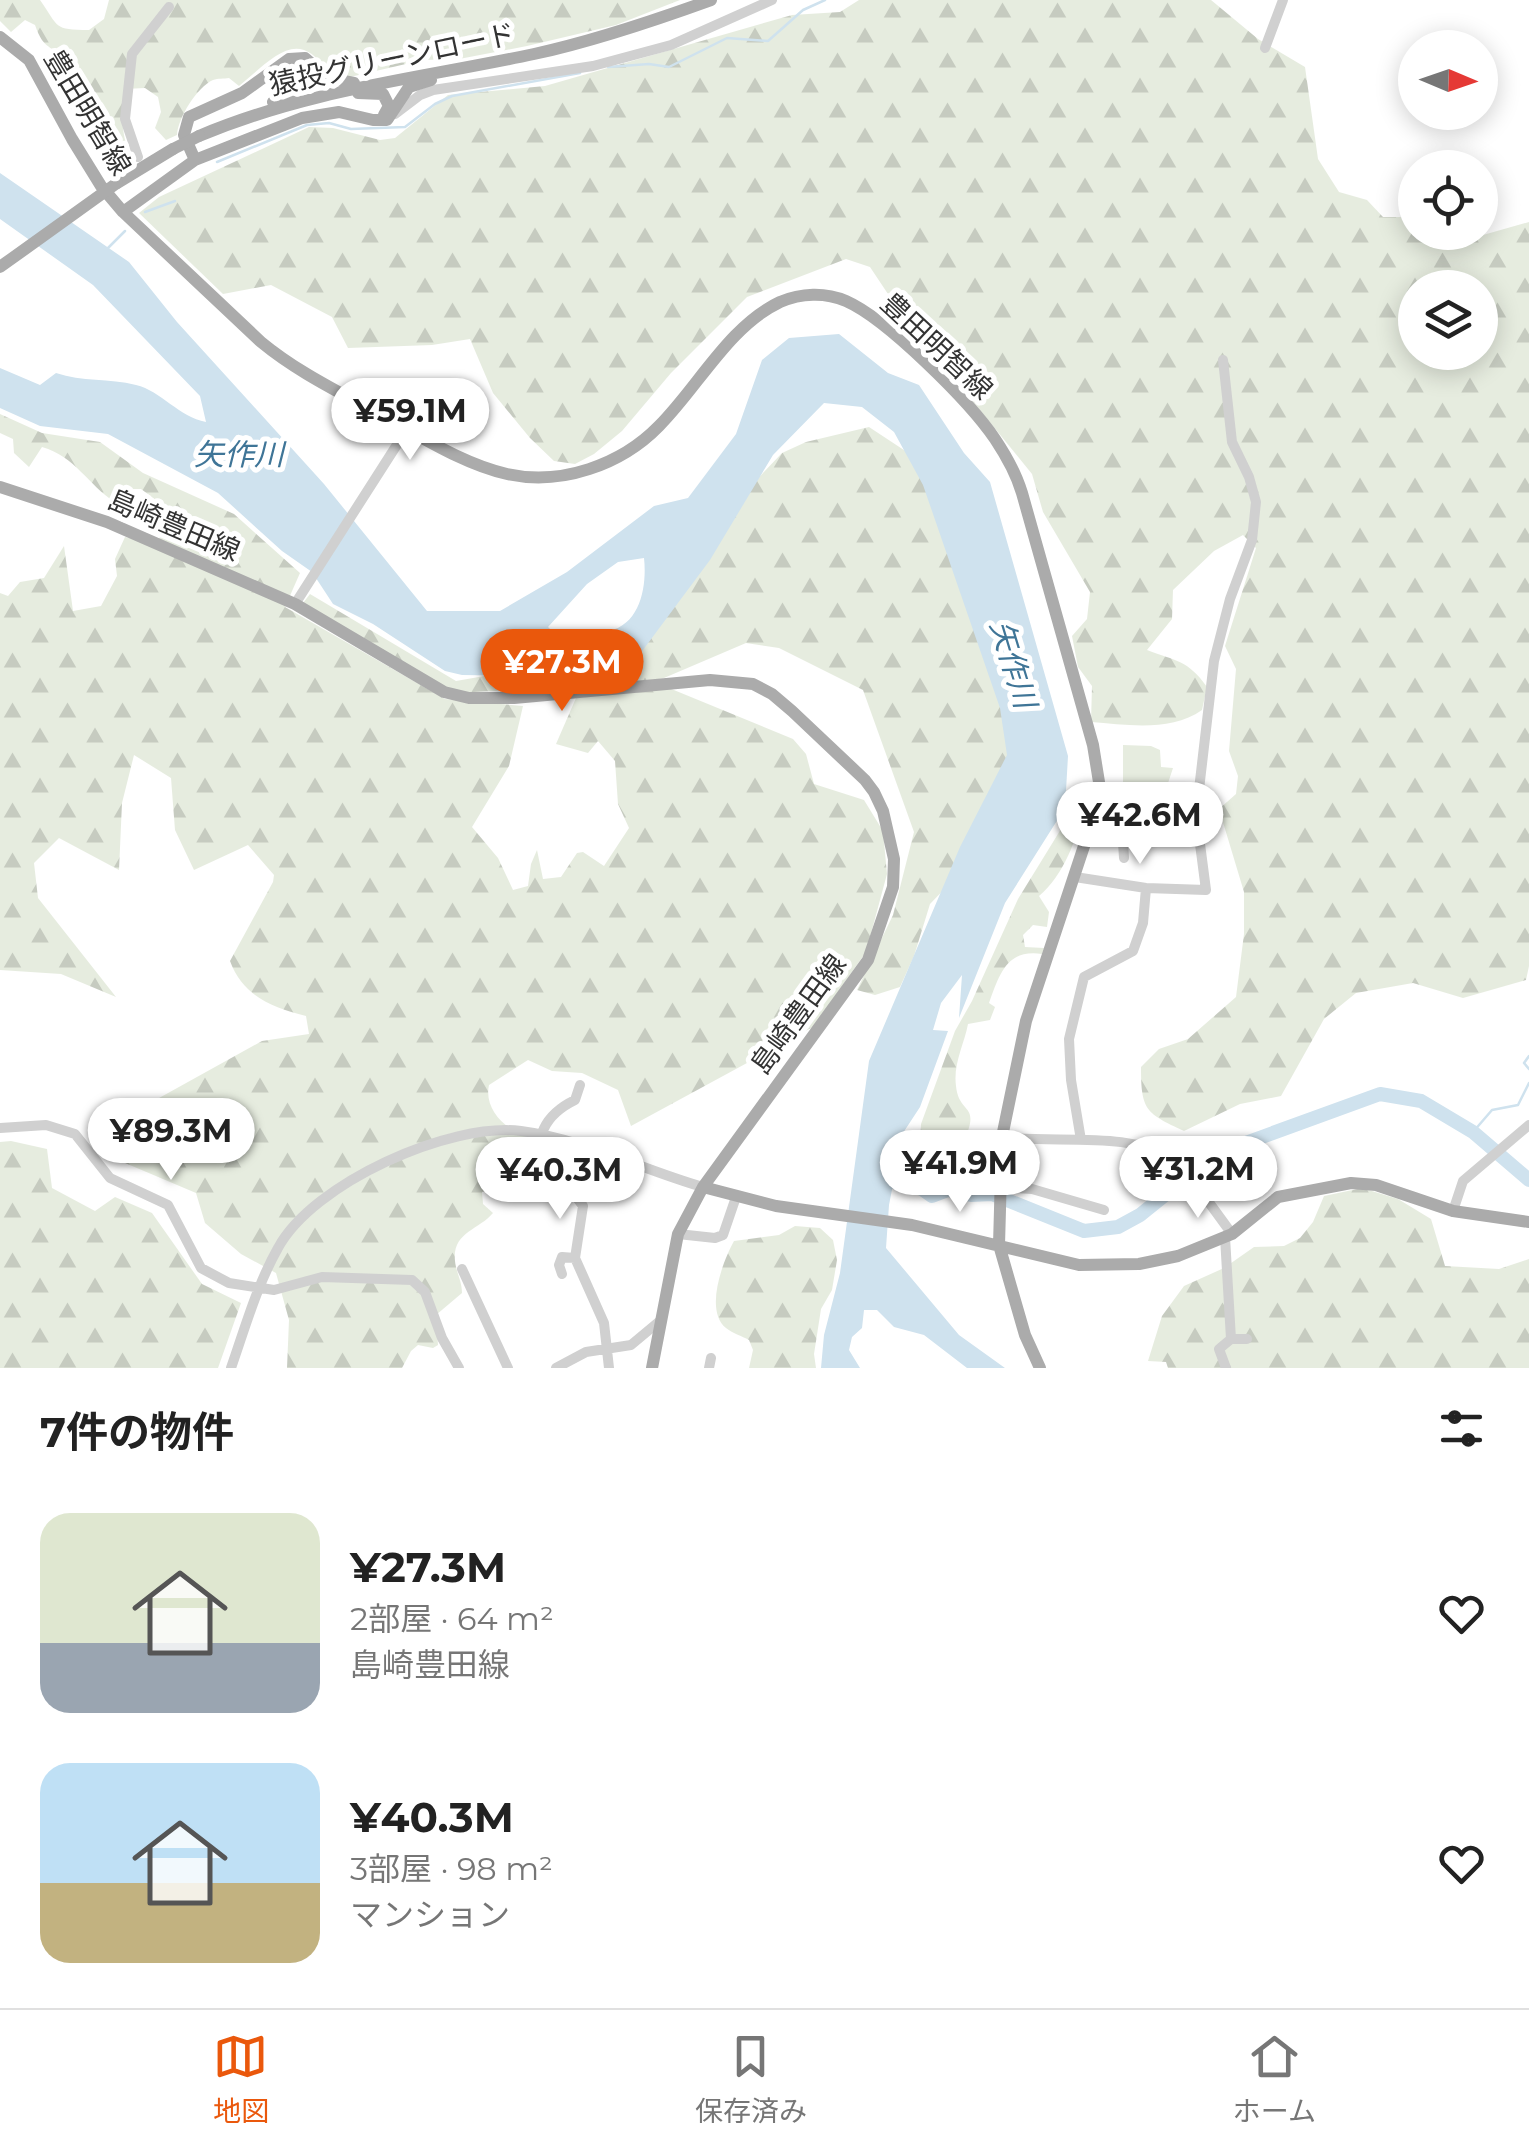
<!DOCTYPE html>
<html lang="ja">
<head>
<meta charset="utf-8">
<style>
  body { margin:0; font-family:Montserrat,"Noto Sans JP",sans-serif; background:#f6f6f6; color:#222; height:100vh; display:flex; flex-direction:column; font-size:38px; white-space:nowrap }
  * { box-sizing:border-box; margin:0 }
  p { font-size:32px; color:#767676 }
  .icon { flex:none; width:55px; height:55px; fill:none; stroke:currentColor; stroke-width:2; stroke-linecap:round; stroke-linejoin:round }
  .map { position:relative; height:1368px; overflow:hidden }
  .panel { display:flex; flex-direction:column; background:#fff; flex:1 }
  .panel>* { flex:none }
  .needle { width:65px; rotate:92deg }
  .tools { position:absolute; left:1398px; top:30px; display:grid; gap:20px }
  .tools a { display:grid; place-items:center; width:100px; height:100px; border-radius:50%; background:#fff; box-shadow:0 5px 25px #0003; font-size:50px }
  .price { position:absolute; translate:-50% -85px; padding:0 22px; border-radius:35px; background:#fff; color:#222; font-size:32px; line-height:65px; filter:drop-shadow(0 2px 5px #0008) }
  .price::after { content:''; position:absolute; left:50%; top:60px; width:30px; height:22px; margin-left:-15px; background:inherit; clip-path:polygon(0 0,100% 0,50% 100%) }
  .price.selected { background:#ea580c; color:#fff }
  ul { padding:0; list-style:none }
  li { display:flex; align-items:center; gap:30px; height:250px; padding:0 40px }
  li span { display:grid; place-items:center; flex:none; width:280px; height:200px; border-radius:30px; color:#555 }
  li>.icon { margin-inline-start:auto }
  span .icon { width:120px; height:120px; fill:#fffc; stroke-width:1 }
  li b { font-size:42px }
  h2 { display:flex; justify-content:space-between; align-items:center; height:120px; padding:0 40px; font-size:42px }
  .menu { display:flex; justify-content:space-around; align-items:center; height:140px; border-top:2px solid #e0e0e0; background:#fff; font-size:28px; color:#767676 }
  .menu a { display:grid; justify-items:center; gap:5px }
  .menu .selected { color:#ea580c }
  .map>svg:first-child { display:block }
  .grass { fill:#e6ecdf }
  .forest { fill:url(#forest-firs); fill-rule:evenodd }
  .water { fill:#cfe2ee; fill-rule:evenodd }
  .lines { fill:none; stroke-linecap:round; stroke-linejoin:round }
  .stream { stroke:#cfe2ee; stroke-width:2.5 }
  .river { stroke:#cfe2ee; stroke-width:14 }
  .minor { stroke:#d0d0d0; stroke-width:10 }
  .major { stroke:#ababab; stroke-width:12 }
  .major-bridge { stroke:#ababab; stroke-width:12 }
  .labels { text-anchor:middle; stroke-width:10; stroke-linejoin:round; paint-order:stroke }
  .street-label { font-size:28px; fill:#333; stroke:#fff }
  .water-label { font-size:30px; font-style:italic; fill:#3f7597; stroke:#fff }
</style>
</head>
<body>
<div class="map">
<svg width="1529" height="1368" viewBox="0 0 1529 1368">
  <defs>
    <pattern id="forest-firs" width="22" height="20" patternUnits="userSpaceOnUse" patternTransform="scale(2.5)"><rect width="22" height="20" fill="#e6ecdf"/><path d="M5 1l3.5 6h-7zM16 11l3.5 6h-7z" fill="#c6cbc0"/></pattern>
  </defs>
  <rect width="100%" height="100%" fill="#fff"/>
  <path class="grass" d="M1123 745 1151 746 1160 750 1161 767 1173 768 1164 795C1147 801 1135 800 1123 786Z"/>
  <path class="forest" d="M0 0H40C59 27 53 30 89 30L104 19 109 0H680L616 25 527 46 459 59 423 60 350 77 327 72C298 24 270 61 239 86L229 78C224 79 218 78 213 80 197 87 178 118 177 135L166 140 155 128 161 112 158 97 145 88 125 89C122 113 119 138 134 159L126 166 88 112 71 109C64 91 71 75 60 59 50 42 44 51 35 25L25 20 11 32 0 21Z
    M859 0H1211L1258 39 1305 67 1318 159 1339 192 1367 200 1383 217H1404L1415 207V232L1438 233 1441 247 1529 222V966L1526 980 1463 998 1413 983 1356 993 1324 1019 1281 1096 1240 1104 1184 1131C1146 1113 1141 1111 1141 1067L1159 1049 1188 1039 1236 997 1244 934V892L1219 809 1236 794 1238 776 1229 751 1236 669 1225 646 1256 548 1243 535 1214 551 1173 590 1172 619 1147 650C1176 661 1188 660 1207 687L1202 710C1171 732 1128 725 1091 722L1092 686 1078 667 1072 636 1087 619 1090 592 1043 512 1032 474 900 312 870 267 846 259 747 297 671 373 622 431 594 454 575 464 554 461 530 438 493 393 470 339 432 345 348 348 332 317 271 285 223 294 139 213 159 197 309 127 333 128 380 140 395 138 448 95 545 86 792 15 840 12ZM1415 288H1480V352H1415Z
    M0 414 42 433 100 442 143 473 234 514 300 573 285 607 445 699 523 706 509 766 472 827 498 858 513 890 528 886 531 864 537 850 543 879 561 877 577 853 583 852 604 866 629 828 618 804 615 761 598 741 588 753 556 744 576 698 669 688 793 739 806 754 814 784 864 800 883 831 887 874 866 952 813 1027 631 1126 618 1090 582 1073 552 1071 528 1060 489 1085C483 1112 511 1135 537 1139 532 1188 524 1182 482 1192L483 1204 493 1213C479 1230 452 1232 455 1261 456 1272 462 1281 462 1293L436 1315 438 1345 433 1348 418 1345 411 1351 402 1368H287L289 1320 276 1273 241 1254 205 1223 196 1193 118 1160 114 1123 262 1041 309 1034 306 1016C271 1007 243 996 230 961L273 882 274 875 248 845 194 870 175 830 171 778 134 755 122 803 119 870 59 838 34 863 38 898 116 997 61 974 0 970V593L8 596 20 582 44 578 64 546 73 611 101 606 117 576 115 559 125 537 152 543 162 536 164 506 141 489H129L116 503C87 484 76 457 42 447L29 467 14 453 13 439 0 433Z
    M869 427 913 456 996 679 1015 767 954 879 930 904 914 956 900 987 875 995 857 990 893 915 914 832 863 690 779 648 746 643 664 678 633 684 453 693 303 603 310 594 456 681 529 668 624 661 743 494 782 453 806 442Z
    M1077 803 1083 808C1077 839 1064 875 1039 896L1049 912 1047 927 1033 925 1023 935 1025 947 1044 948 1042 954C1007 949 1000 973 989 1003L995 1007 990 1020 968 1024C964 1045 953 1064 956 1086 959 1116 982 1102 963 1143L970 1150 968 1173 978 1175 970 1184 950 1181 925 1167 920 1149 921 1124 955 1031 972 1001 1018 899Z
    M11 1141 47 1149 52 1188 95 1211 115 1197 152 1213 202 1284 241 1303 218 1368H0V1142Z
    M1362 1188 1398 1199 1431 1219 1445 1266 1499 1269 1529 1259V1368H1168L1166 1362 1148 1361 1162 1316 1184 1286 1224 1268 1254 1247 1284 1246 1300 1238 1313 1222 1324 1196Z
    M795 1226 820 1228 833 1240 837 1260 832 1290 821 1309 814 1354 816 1368H749L753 1350 749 1340C742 1336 732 1333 726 1328 704 1310 723 1261 734 1241L779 1235Z"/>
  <path class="water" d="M0 173 129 262 177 322 324 484 427 611H500L567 572 654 506 688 498 736 434 762 360 789 338 839 334 888 373 919 385 964 453 990 482 1068 756 1065 808 1005 903 959 1018 962 975 941 1003 933 1030 948 1031 920 1107 903 1133 889 1205 886 1248 959 1335 1005 1368H967L924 1335 894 1327 877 1310H864L862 1328 852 1337 849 1350 860 1368H821L824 1335 840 1273 869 1061 960 847 1007 755 1000 708 923 485 894 432 862 407 824 403 773 455 710 560 634 662 520 676 462 675 445 671 373 624 333 604 312 572 282 551 218 493 108 434 40 426 0 408V368L40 385 56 373C82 382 109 378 136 385 161 391 179 417 206 422L200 396 93 285 0 219ZM644 558C647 585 641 624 609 631 592 634 570 631 552 631L548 627 587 584 618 562Z"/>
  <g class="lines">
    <path class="stream" d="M608 67 649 64 669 67 727 38 768 41 803 10 825 0
      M217 162 307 125 329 123 351 129 405 127 435 104 452 96 580 73
      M145 212 175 201
      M108 248 125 231
      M1529 1056 1524 1063 1529 1069
      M1473 1132 1492 1110 1518 1105 1529 1083"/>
    <path class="river" d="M878 1178 922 1189 932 1196 948 1190 971 1195 992 1194 1084 1231 1118 1227 1140 1215 1191 1174 1229 1149 1380 1094 1421 1101 1473 1132 1529 1180"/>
    <path class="minor" d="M1265 48 1283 0
      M395 114 420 95 433 90 593 66 671 45 772 0
      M138 157 125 119 132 54 169 7
      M295 604 407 429
      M1090 828 1118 836 1123 842 1124 858
      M1075 877 1146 888 1206 890 1197 821 1198 798 1214 661 1230 599 1252 540 1256 502 1249 477 1232 442 1223 360
      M580 1085 575 1100C544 1115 534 1138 541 1172L569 1187 583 1206 575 1258 604 1323 609 1368
      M0 1128 46 1125 75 1134 110 1178 168 1205 201 1268 229 1283 274 1290 322 1277 412 1280 425 1292 442 1338 459 1368
      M1002 1137C1058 1144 1127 1130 1178 1160L1232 1234
      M1081 1140 1071 1080 1069 1039 1084 977 1133 951 1143 923 1146 888
      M999 1187 1032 1189 1104 1210
      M1453 1211 1463 1181 1529 1125
      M678 1234 715 1238 723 1235 736 1197
      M1225 1237 1231 1339 1219 1349 1226 1368
      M462 1269 508 1368
      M562 1274 559 1265 562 1257 575 1258
      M1231 1339H1247
      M231 1368C245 1328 257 1285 278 1248 313 1183 450 1122 521 1131 583 1139 643 1170 703 1187
      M556 1368 586 1352 631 1345 661 1320
      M709 1368 711 1358"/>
    <path class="major" d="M0 37 29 60 72 139 101 186 123 212 261 342C296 371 337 391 377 413 417 434 462 464 507 474 561 486 621 465 659 426 698 387 729 326 780 302 801 293 825 292 846 301 887 319 970 402 995 439 1007 457 1016 473 1022 493L1093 745 1099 782 1090 828 1026 1021 1002 1137 999 1245 1025 1335 1040 1368
      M358 93 383 94 389 106 384 115
      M273 102 297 89 309 73 306 61
      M199 136C311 89 417 79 534 54 594 41 653 21 711 0
      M195 160 184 135 189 117 242 93 289 59 305 58 328 78 354 83
      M117 183 173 149
      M123 212 195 160 302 118 339 112 373 120H387L409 87 431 80
      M0 487 107 522 295 604 444 692 469 698H514L710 680 753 684 772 694 792 711 865 780 874 792 883 811 894 859 893 887 868 960 703 1187 678 1234 652 1368
      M703 1187 776 1206 912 1225 1079 1265 1139 1264 1178 1256 1232 1234 1278 1197 1351 1183 1376 1185 1453 1211 1529 1222"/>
    <path class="major-bridge" d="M173 149 199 136
      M0 267 117 183"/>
  </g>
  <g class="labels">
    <g class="street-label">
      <text transform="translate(392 59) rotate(-12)" y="10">猿投グリーンロード</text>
      <text transform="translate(88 112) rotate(59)" y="10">豊田明智線</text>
      <text transform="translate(937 346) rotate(43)" y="10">豊田明智線</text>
      <text transform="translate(174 525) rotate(23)" y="10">島崎豊田線</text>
      <text transform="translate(798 1014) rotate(-54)" y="10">島崎豊田線</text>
    </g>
    <g class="water-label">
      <text x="239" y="465">矢作川</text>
      <text transform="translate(1013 664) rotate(73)" y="10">矢作川</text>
    </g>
  </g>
</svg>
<div class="tools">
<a><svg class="needle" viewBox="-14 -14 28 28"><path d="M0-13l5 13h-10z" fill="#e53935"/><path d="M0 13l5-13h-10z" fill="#767676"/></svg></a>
<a><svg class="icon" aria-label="locate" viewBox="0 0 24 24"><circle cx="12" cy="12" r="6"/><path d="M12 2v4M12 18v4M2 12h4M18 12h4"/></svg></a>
<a><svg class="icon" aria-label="layers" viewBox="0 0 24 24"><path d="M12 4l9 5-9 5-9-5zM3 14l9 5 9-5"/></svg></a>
</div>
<b class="price" style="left:410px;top:463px">¥59.1M</b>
<b class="price selected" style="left:562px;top:714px">¥27.3M</b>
<b class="price" style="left:1140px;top:867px">¥42.6M</b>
<b class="price" style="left:171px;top:1183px">¥89.3M</b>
<b class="price" style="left:960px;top:1215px">¥41.9M</b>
<b class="price" style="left:1198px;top:1221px">¥31.2M</b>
<b class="price" style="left:560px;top:1222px">¥40.3M</b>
</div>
<section class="panel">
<h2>7件の物件<svg class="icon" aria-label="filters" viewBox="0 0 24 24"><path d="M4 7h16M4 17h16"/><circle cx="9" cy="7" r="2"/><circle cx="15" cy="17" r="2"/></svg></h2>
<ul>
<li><span style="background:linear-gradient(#dfe7d0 65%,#9aa5b1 0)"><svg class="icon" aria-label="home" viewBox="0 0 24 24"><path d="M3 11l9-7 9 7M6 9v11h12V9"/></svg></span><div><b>¥27.3M</b><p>2部屋 · 64 m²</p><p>島崎豊田線</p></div><svg class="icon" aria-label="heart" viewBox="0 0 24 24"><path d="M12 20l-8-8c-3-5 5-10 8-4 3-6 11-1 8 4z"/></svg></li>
<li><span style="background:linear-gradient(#bfe0f5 60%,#c2b280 0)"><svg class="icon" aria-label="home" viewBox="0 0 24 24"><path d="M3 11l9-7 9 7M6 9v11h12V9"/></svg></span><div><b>¥40.3M</b><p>3部屋 · 98 m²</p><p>マンション</p></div><svg class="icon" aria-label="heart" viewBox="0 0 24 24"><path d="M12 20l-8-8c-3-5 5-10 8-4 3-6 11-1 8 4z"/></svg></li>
</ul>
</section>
<nav class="menu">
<a class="selected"><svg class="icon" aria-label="map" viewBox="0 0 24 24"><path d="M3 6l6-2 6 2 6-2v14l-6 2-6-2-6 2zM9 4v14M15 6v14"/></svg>地図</a>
<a><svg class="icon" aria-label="saved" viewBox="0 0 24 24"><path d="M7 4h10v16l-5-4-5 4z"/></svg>保存済み</a>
<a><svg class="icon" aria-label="home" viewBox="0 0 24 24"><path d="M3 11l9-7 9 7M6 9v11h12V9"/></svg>ホーム</a>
</nav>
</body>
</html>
